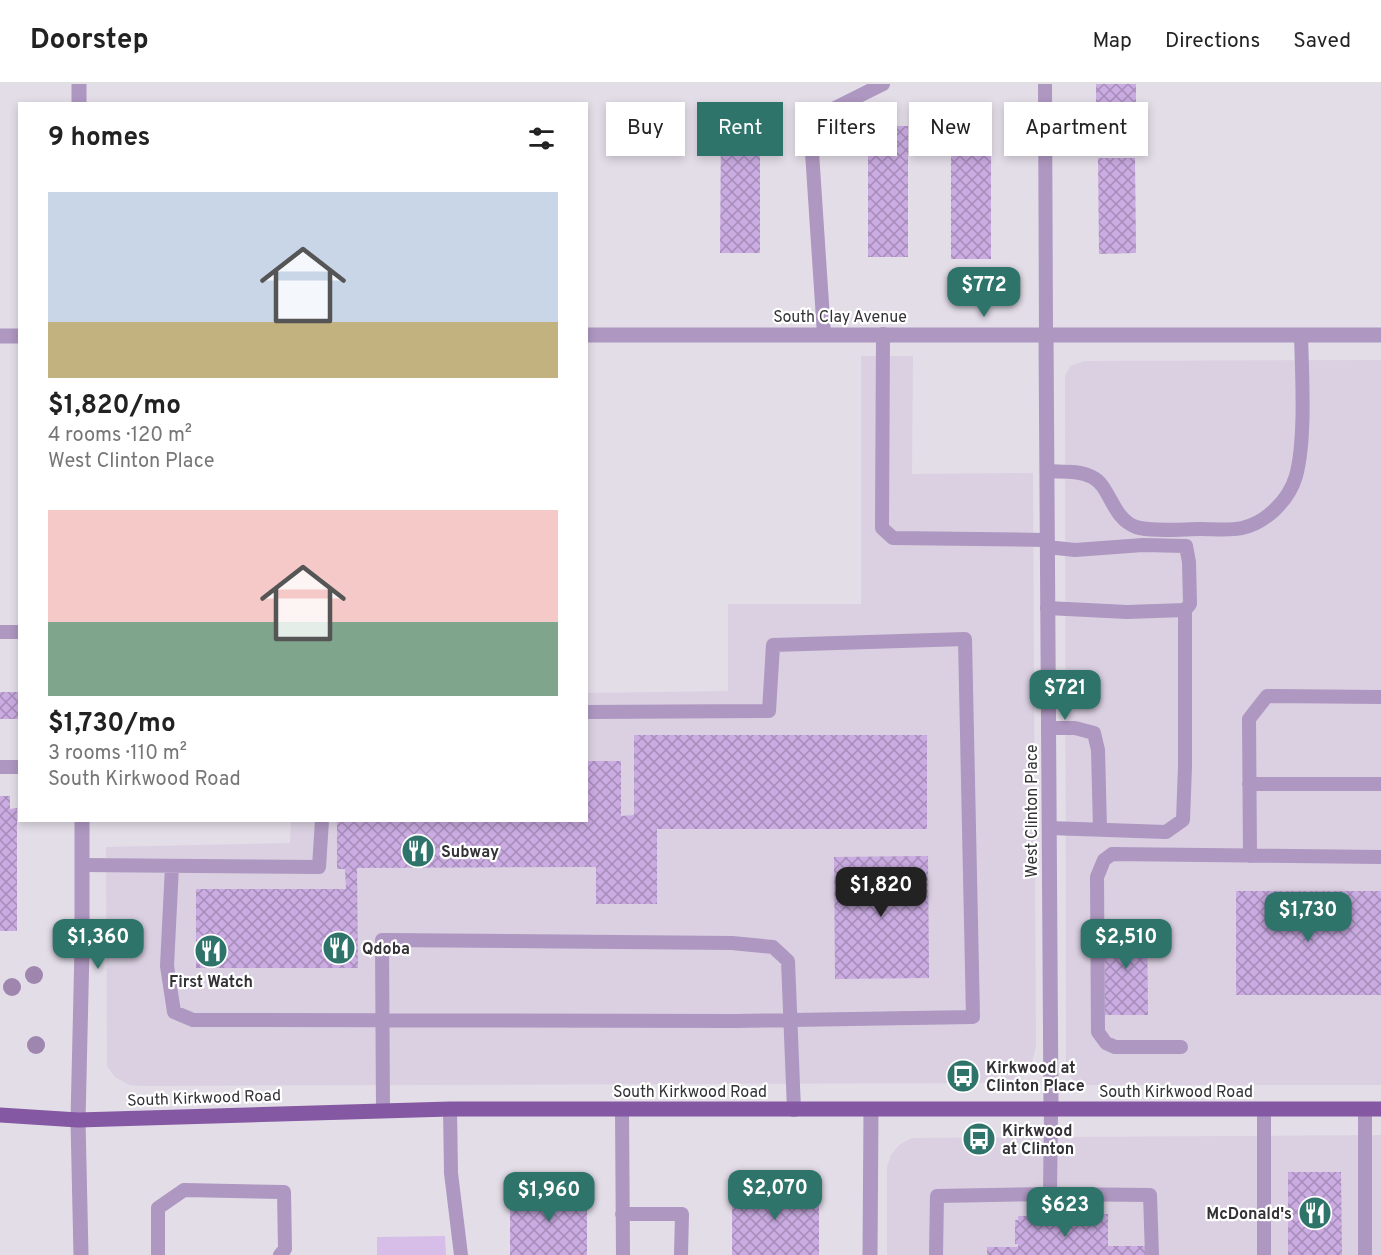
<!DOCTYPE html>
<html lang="en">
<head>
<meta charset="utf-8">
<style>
  body { margin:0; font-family:Overpass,sans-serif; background:#f2f2f2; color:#222; height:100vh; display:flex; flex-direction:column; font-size:22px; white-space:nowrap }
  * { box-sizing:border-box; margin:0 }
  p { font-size:20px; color:#767676 }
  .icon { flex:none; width:33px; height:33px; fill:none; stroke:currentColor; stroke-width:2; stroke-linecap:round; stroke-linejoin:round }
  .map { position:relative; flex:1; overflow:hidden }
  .drawer { position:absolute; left:18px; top:18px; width:570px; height:720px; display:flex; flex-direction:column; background:#fff; border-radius:0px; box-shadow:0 3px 9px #0003 }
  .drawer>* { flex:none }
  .hud { position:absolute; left:606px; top:18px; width:570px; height:54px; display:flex; gap:12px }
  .price { position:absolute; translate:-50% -51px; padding:0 14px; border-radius:12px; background:#2e746a; color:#fff; font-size:20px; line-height:39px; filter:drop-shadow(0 2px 3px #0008) }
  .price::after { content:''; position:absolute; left:50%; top:36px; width:18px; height:14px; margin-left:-9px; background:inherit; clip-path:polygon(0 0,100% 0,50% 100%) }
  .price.on { background:#222; color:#fff }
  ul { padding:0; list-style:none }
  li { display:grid; align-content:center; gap:12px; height:318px; padding:0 30px }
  li span { display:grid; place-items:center; height:186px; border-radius:0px; color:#555 }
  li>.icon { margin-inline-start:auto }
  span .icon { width:108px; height:108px; fill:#fffc; stroke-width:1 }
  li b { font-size:26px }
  h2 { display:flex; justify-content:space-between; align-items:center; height:72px; padding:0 30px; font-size:26px }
  .chip { padding:0 21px; border-radius:0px; background:#fff; box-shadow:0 3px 9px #0003; font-size:21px; line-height:54px }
  .chip.on { background:#2e746a; color:#fff }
  header { display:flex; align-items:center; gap:36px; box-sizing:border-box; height:84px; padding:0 30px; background:#fff; border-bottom:2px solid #e0e0e0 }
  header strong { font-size:28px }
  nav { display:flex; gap:33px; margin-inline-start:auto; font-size:21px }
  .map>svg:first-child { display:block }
  .built { fill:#dad0e1 }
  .garden { fill:#d6bee8 }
  .building { fill:url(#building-cross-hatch) }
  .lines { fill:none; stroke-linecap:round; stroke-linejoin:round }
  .service { stroke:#ae97c0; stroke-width:14 }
  .minor { stroke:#ae97c0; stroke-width:15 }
  .tertiary { stroke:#ae97c0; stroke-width:15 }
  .primary { stroke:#8458a2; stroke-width:15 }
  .tree { fill:#9e86af }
  .labels { text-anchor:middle; stroke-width:4.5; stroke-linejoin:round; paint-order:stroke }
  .street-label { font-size:16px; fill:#343236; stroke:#fff }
  .poi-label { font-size:16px; font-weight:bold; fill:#343236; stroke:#fff; text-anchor:start }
</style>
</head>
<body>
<header>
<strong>Doorstep</strong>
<nav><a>Map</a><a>Directions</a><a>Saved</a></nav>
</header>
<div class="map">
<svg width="1381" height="1171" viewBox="0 0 1381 1171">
  <defs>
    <pattern id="building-cross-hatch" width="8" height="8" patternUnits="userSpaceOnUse" patternTransform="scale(1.5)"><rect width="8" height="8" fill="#caabe2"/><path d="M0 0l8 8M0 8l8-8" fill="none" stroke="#a58cb8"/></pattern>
  </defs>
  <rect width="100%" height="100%" fill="#e3dde8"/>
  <path class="built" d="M861 272H913L912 390 1033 389 1036 962 1031 983 1021 993 1004 999 142 1002 129 1001 115 993 107 982 106 763 290 759 291 737 586 736 587 609 728 607V520H861Z
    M1381 276V1001H1085L1074 997 1066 987 1065 292 1070 282 1084 277Z
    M1381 1051V1171H887V1083L891 1071 899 1061 912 1054Z"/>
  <path class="garden" d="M445 1152 446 1171H377V1153Z"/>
  <path class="building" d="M1096 0H1136V38H1096Z
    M721 38H760V169H720Z
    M868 42H908V173H868Z
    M951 44H991V175H951Z
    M1098 74H1135L1136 169 1099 170Z
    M0 608H20V635H0Z
    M634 651H927V745H657V820H596V783L357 784 358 884H196V805H346L345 785H337V736H586V677H621V732L634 731Z
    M0 712H10V725L17 724V847H0Z
    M928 772 929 894 835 895 834 773Z
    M1236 807H1381V911H1236Z
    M1147 840 1148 931H1105L1104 841Z
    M1288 1088H1341L1342 1171H1288Z
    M732 1103 819 1104V1171H732Z
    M521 1105 587 1106V1171H510V1114H521Z
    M1083 1125H1094L1099 1130H1108V1162H1146V1171H987V1163H1018V1160H1015V1136H1018V1132H1042L1041 1140H1069V1130H1078Z"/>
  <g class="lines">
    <path class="service" d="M1045 0 1046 250
      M824 250 811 53 827 28 883 0
      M883 250 882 444 893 454 1047 456
      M1047 387C1061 388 1078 386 1092 393 1110 401 1112 435 1136 443 1151 448 1184 445 1201 445 1214 445 1229 447 1242 444 1266 439 1289 416 1296 392 1306 355 1302 290 1301 251
      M1047 463 1075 466 1143 461 1186 462 1189 478 1190 520 1185 526 1127 528 1047 524
      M0 548H20
      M1048 644H1075L1094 649 1098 666 1100 745
      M0 683H20
      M1249 700H1381
      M1049 744 1166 748 1183 736 1185 682V526
      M1250 772 1249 635 1267 612 1381 613
      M82 781 319 783 322 736
      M172 782 167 882 174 928 193 936 736 937 973 933 965 555 773 561 769 627 586 628
      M1181 963H1115L1106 959 1098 948 1097 793 1104 776 1112 770 1381 773
      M450 1025 451 1089 461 1171
      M622 1025 623 1171
      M1051 1025 1050 1110 1150 1111 1152 1171
      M383 1026 382 856 732 859 773 863 788 877 794 1026
      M622 1130H682L681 1171
      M158 1171V1124L184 1106 284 1108 285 1165 280 1171
      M936 1171 937 1112 1050 1110
      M1264 1171V1026
      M1365 1171V1025"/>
    <path class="minor" d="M1046 250 1051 1025
      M0 252H20
      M78 1036 81 1171
      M870 1171 871 1026"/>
    <path class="tertiary" d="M79 0V20
      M586 251H1381
      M78 1036 82 865V736"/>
    <path class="primary" d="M0 1031 78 1036 450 1025H1381"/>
  </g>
  <g class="tree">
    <circle cx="34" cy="891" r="9"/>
    <circle cx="12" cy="903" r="9"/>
    <circle cx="36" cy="961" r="9"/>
  </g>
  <defs>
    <g id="restaurant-disc" transform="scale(1.725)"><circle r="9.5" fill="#2e746a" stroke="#fff"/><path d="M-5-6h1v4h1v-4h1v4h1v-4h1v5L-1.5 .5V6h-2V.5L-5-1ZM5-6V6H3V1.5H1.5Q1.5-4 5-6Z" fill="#fff"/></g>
    <g id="bus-disc" transform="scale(1.725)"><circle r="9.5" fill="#2e746a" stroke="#fff"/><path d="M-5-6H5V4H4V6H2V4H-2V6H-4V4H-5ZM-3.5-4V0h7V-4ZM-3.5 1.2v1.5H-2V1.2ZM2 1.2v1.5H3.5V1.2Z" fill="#fff"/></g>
  </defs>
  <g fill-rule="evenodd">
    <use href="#restaurant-disc" x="418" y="767"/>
    <use href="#restaurant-disc" x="339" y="864"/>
    <use href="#restaurant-disc" x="211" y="867"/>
    <use href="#bus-disc" x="963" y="992"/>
    <use href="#bus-disc" x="979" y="1055"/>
    <use href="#restaurant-disc" x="1315" y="1129"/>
  </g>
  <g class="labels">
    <g class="street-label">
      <text x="840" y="238">South Clay Avenue</text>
      <text transform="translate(1031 727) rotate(-90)" y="6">West Clinton Place</text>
      <text x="690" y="1013">South Kirkwood Road</text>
      <text x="1176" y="1013">South Kirkwood Road</text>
      <text transform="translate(204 1013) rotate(-2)" y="6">South Kirkwood Road</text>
    </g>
    <g class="poi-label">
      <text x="441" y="773">Subway</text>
      <text x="362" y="870">Qdoba</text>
      <text x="211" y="903" text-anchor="middle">First Watch</text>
      <text x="986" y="989">Kirkwood at<tspan x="986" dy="18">Clinton Place</tspan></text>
      <text x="1002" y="1052">Kirkwood<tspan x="1002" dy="18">at Clinton</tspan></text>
      <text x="1292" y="1135" text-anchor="end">McDonald's</text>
    </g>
  </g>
</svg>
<b class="price" style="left:984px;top:234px">$772</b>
<b class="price" style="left:1065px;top:637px">$721</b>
<b class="price on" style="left:881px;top:834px">$1,820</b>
<b class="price" style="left:1308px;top:859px">$1,730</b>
<b class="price" style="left:98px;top:886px">$1,360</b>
<b class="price" style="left:1126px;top:886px">$2,510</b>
<b class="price" style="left:775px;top:1137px">$2,070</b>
<b class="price" style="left:549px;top:1139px">$1,960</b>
<b class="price" style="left:1065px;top:1154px">$623</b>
<div class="hud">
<a class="chip">Buy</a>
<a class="chip on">Rent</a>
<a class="chip">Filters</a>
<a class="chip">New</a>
<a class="chip">Apartment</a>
</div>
<section class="drawer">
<h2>9 homes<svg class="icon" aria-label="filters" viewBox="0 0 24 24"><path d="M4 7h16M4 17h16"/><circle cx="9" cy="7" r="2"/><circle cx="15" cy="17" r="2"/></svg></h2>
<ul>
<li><span style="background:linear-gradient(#c9d6e8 70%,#c2b280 0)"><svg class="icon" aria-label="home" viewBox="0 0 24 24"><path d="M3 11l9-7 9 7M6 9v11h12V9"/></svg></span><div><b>$1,820/mo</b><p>4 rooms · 120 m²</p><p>West Clinton Place</p></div></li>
<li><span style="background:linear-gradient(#f6c9c9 60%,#7fa58c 0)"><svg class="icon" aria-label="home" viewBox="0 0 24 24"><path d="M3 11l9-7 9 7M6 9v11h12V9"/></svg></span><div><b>$1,730/mo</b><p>3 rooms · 110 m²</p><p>South Kirkwood Road</p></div></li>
</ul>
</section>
</div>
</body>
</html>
